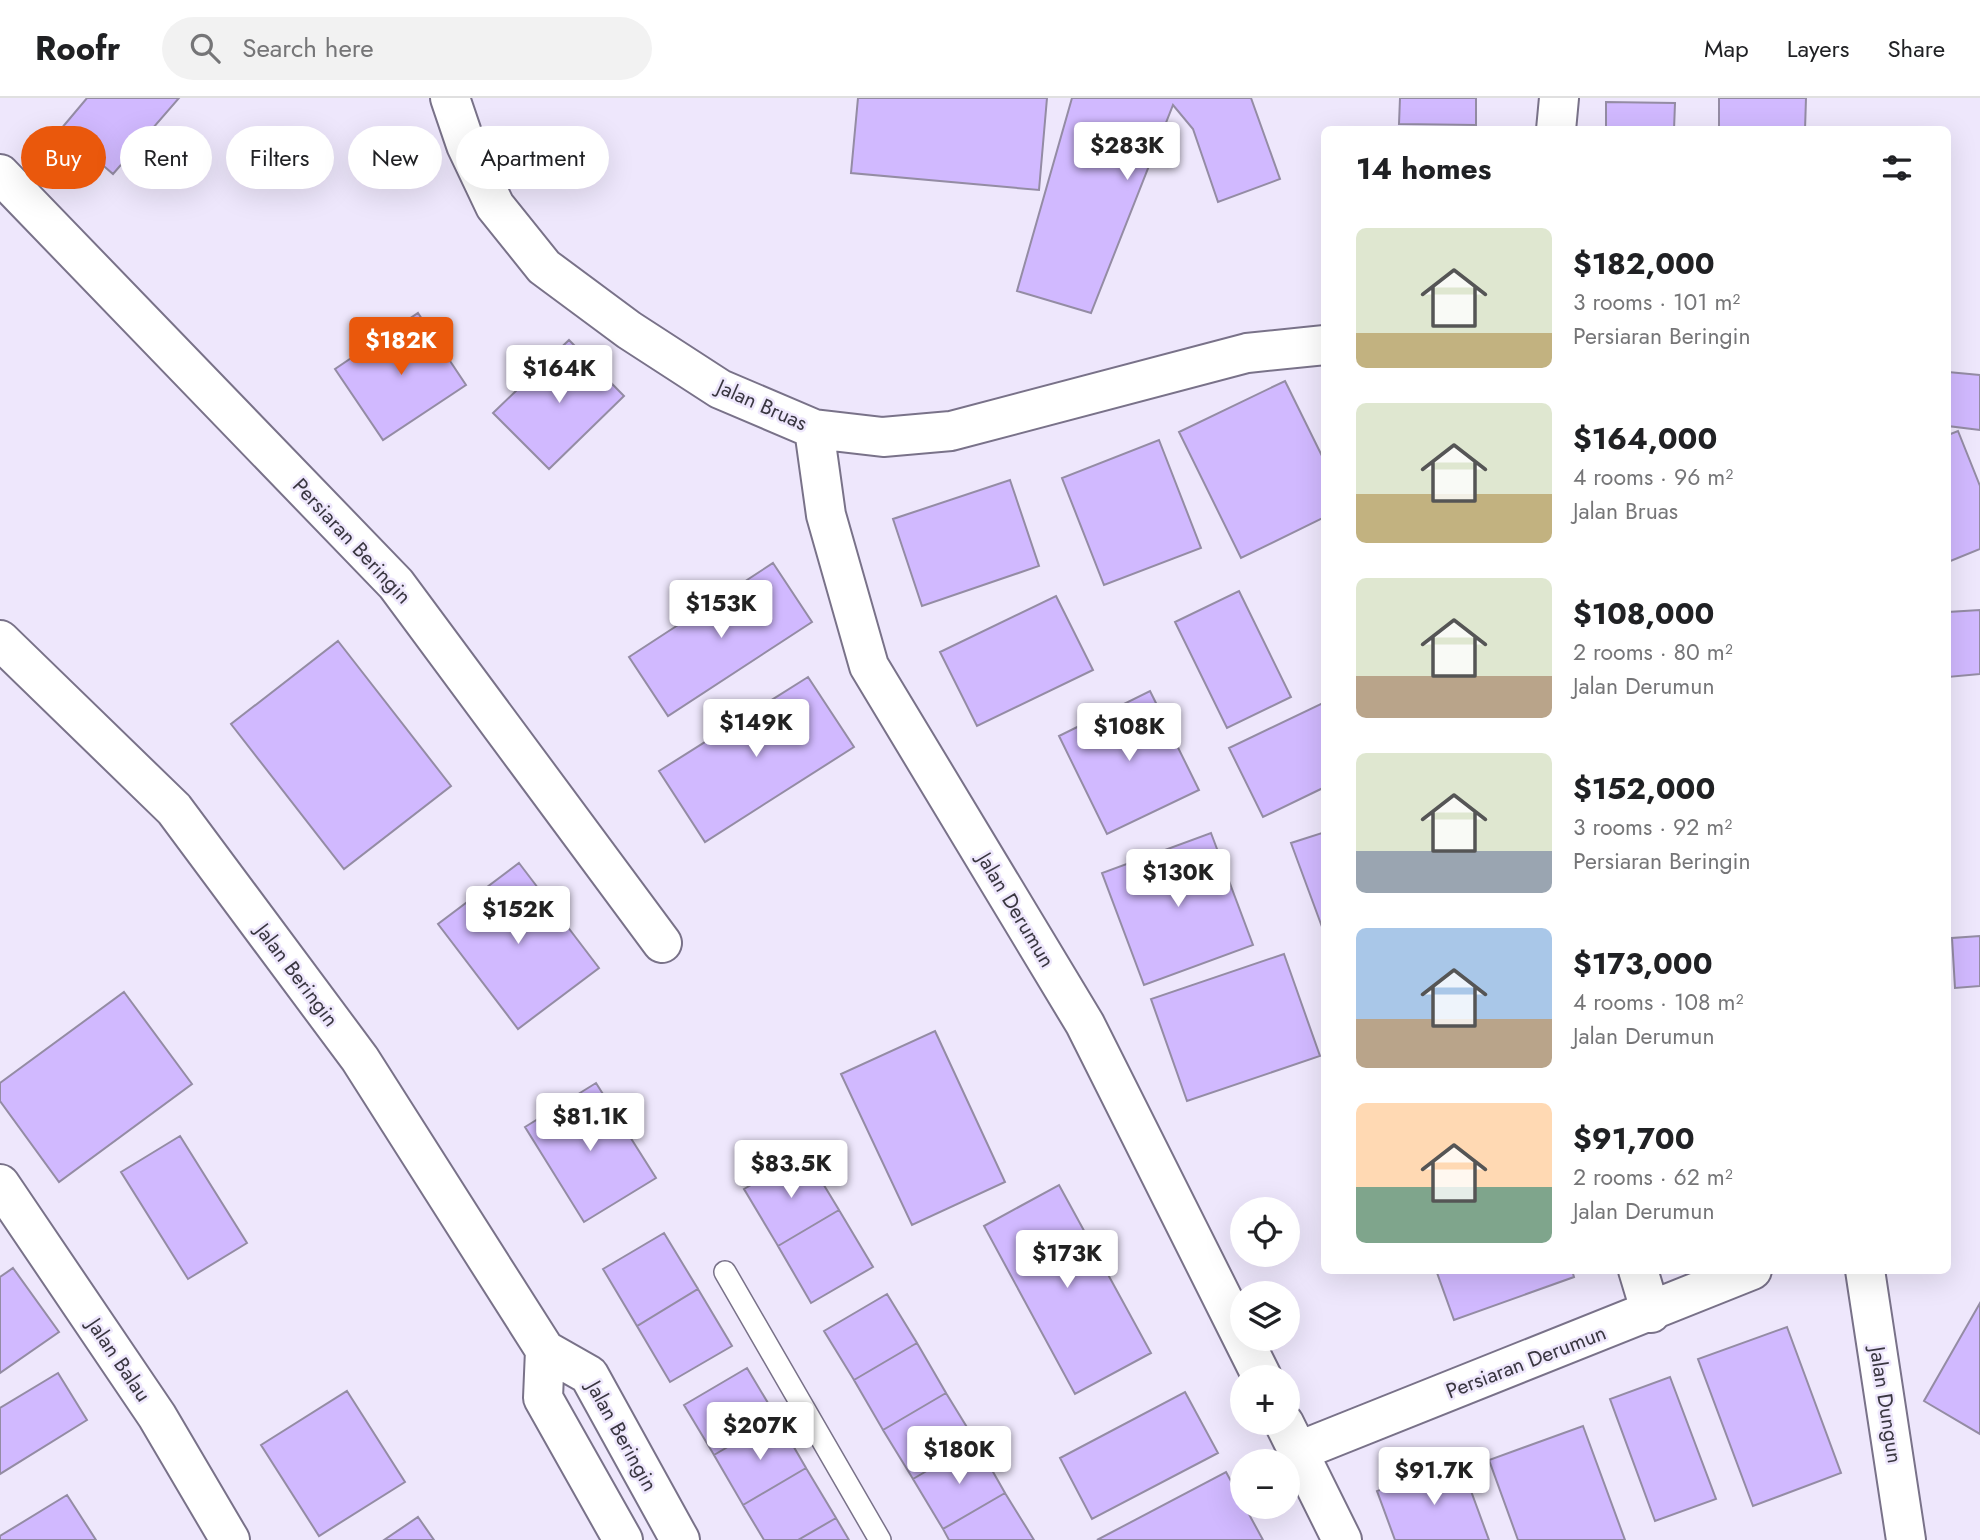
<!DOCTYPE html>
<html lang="en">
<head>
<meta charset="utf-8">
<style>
  body { margin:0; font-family:Jost,sans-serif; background:#f2f2f2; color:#202124; height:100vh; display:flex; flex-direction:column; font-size:26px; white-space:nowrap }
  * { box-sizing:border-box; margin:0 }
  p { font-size:23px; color:#757577 }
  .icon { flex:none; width:38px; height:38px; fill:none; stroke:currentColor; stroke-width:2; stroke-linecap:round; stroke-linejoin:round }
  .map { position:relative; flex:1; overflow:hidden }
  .details { position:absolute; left:1321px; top:28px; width:630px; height:1148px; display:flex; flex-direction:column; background:#fff; border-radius:10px; box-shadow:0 7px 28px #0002 }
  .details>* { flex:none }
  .top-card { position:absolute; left:21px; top:28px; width:665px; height:63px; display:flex; gap:14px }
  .tools { position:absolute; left:1230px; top:1099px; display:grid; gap:14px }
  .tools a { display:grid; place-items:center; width:70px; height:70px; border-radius:50%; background:#fff; box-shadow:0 7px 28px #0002; font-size:35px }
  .price { position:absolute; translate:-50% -60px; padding:0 16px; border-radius:7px; background:#fff; color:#222; font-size:23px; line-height:46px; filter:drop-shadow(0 2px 4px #0008) }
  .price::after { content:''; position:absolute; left:50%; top:42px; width:21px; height:16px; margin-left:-10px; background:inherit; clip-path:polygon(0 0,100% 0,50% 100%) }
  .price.active { background:#ea580c; color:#fff }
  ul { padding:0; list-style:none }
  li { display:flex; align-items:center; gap:21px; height:175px; padding:0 35px }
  li span { display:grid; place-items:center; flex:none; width:196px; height:140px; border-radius:10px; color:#555 }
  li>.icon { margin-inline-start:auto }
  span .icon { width:84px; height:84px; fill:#fffc; stroke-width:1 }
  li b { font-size:30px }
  h2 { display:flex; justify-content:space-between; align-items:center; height:84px; padding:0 35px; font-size:30px }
  .chip { padding:0 24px; border-radius:32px; background:#fff; box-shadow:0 7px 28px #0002; font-size:24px; line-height:63px }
  .chip.active { background:#ea580c; color:#fff }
  header { display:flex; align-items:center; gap:42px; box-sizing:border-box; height:98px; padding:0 35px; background:#fff; border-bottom:2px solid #e0e0e0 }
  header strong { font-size:33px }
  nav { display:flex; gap:38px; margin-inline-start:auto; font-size:24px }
  .search { width:490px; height:63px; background:#f2f2f2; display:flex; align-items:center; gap:18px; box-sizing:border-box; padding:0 24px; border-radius:38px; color:#757577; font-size:26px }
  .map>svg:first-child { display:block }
  .building { fill:#d1b9ff; stroke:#948ca4; stroke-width:2 }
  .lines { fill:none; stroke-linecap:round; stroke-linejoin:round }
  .lane-casing { stroke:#797289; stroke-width:24 }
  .street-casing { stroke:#797289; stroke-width:42 }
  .secondary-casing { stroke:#797289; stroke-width:42 }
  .lane { stroke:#fff; stroke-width:21 }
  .street { stroke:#fff; stroke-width:38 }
  .secondary { stroke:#fff; stroke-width:38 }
  .labels { text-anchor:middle; stroke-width:5; stroke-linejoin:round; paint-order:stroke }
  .street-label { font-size:21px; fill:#393640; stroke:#eee7fc }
</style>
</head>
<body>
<header>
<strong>Roofr</strong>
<div class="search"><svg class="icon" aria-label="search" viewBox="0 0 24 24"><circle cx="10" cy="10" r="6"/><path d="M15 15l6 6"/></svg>Search here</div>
<nav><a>Map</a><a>Layers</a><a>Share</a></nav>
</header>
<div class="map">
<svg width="1980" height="1442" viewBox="0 0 1980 1442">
  <rect width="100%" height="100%" fill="#eee7fc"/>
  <path class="building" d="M87 0H179L113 76 61 31Z
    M858 0H1047L1039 92 851 75Z
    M1072 0H1251L1280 81 1218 104 1193 31 1173 7 1091 215 1017 193Z
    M1400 0H1476V27L1399 26Z
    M1719 0H1806L1805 32H1719Z
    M1606 4 1675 5 1674 32H1606Z
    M418 215 466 287 383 342 335 271Z
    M569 242 624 298 549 371 493 315Z
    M1948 274 1980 277V332L1948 328Z
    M1285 283 1325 364V419L1241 460 1179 334Z
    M1958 333 1980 388V451L1948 464V337Z
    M1159 342 1201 450 1104 487 1062 380Z
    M1010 382 1039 468 922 508 893 421Z
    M773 465 812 524 668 618 629 559Z
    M1239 493 1291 599 1227 630 1175 524Z
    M1056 498 1093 572 977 628 940 554Z
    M1980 512V576L1948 579V514Z
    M338 543 451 688 344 771 231 626Z
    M808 579 854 649 705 744 659 673Z
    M1150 593 1199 692 1107 736 1059 638Z
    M1325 604V689L1263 719 1229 650Z
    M1325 734V837L1291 745Z
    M1211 735 1253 847 1144 887 1102 775Z
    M519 765 599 870 518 931 438 826Z
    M1980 838V888L1955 890 1952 840Z
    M1284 856 1320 958 1187 1003 1151 901Z
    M124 894 192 986 59 1084 0 1003V985Z
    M935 933 1005 1084 912 1127 841 976Z
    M596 985 656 1080 584 1124 525 1029Z
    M180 1038 247 1145 188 1181 121 1074Z
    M805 1056 839 1112 778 1148 744 1091Z
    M1059 1087 1151 1255 1075 1296 984 1128Z
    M839 1112 873 1169 811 1205 778 1148Z
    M664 1135 698 1191 637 1228 603 1171Z
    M13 1170 59 1234 0 1275V1179Z
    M1436 1172H1572L1574 1179 1454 1222Z
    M698 1191 732 1248 670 1284 637 1228Z
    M887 1196 917 1245 854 1282 824 1233Z
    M1980 1205V1336L1924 1303Z
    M1787 1229 1841 1375 1753 1408 1698 1261Z
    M917 1245 946 1295 883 1332 854 1282Z
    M747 1270 777 1320 714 1357 684 1307Z
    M58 1275 87 1322 0 1376V1310Z
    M1670 1279 1716 1401 1655 1423 1610 1301Z
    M347 1293 405 1384 319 1438 261 1347Z
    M1185 1294 1218 1355 1092 1421 1060 1360Z
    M946 1295 976 1344 913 1381 883 1332Z
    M777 1320 806 1370 743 1407 714 1357Z
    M1583 1328 1625 1442H1518L1489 1362Z
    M976 1344 1005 1395 943 1431 913 1381Z
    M1460 1363 1489 1442H1395L1377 1393Z
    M806 1370 836 1420 798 1442H764L743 1407Z
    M1226 1374 1263 1442H1097Z
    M1005 1395 1034 1442H949L943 1431Z
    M67 1397 96 1442H0V1438Z
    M418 1419 434 1442H384Z
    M836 1420 849 1442H798Z"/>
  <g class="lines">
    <g class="lane-casing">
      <path id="lane" d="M725 1174 880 1442"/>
    </g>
    <g class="street-casing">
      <path id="street" d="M450 0 466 47 495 108 544 169 629 232 720 291 814 331 883 339 951 333 1247 255 1325 247
        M1556 32 1559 0
        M0 76 396 486 662 845
        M814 331 826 417 869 568 1085 926 1262 1279
        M0 1086 157 1318 230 1442
        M1638 1172 1651 1215
        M1865 1172 1906 1442
        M1284 1325 1342 1442
        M1299 1353 1752 1172"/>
    </g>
    <g class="secondary-casing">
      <path id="secondary" d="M0 542 174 711 360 961 545 1252 589 1277 680 1442
        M545 1252 543 1300 623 1442"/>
    </g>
    <use href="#lane" class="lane"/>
    <use href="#street" class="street"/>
    <use href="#secondary" class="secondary"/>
  </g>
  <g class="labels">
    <g class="street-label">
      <text transform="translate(762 307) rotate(24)" y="7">Jalan Bruas</text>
      <text transform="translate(352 443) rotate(47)" y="7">Persiaran Beringin</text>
      <text transform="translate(1016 812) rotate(59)" y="7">Jalan Derumun</text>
      <text transform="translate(297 877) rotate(53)" y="7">Jalan Beringin</text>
      <text transform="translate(119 1262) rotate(56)" y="7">Jalan Balau</text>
      <text transform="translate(1526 1264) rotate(-21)" y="7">Persiaran Derumun</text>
      <text transform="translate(1886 1307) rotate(81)" y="7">Jalan Dungun</text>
      <text transform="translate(622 1338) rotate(61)" y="7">Jalan Beringin</text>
    </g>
  </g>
</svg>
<div class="tools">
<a><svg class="icon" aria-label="locate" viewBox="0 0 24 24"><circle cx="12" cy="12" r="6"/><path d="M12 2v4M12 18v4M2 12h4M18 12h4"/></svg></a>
<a><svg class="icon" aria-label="layers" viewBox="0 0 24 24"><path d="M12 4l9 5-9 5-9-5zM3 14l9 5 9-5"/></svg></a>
<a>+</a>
<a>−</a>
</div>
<b class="price" style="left:1127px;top:84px">$283K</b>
<b class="price active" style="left:401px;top:279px">$182K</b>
<b class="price" style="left:559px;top:307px">$164K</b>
<b class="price" style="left:721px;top:542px">$153K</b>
<b class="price" style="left:756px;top:661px">$149K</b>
<b class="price" style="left:1129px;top:665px">$108K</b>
<b class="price" style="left:1178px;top:811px">$130K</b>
<b class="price" style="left:518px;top:848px">$152K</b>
<b class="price" style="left:590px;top:1055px">$81.1K</b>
<b class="price" style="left:791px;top:1102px">$83.5K</b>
<b class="price" style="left:1067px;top:1192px">$173K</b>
<b class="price" style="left:760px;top:1364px">$207K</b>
<b class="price" style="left:959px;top:1388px">$180K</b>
<b class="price" style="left:1434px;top:1409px">$91.7K</b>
<div class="top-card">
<a class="chip active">Buy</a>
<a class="chip">Rent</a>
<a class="chip">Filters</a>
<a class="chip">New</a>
<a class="chip">Apartment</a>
</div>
<section class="details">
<h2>14 homes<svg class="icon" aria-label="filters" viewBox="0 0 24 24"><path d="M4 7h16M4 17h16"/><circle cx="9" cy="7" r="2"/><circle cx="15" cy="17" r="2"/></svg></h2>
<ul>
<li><span style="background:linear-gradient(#dfe7d0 75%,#c2b280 0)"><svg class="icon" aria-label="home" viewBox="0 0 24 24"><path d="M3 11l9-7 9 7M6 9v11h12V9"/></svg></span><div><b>$182,000</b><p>3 rooms · 101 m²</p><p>Persiaran Beringin</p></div></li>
<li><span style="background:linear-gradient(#dfe7d0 65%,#c2b280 0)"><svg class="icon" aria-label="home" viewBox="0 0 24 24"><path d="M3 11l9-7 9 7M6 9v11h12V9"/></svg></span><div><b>$164,000</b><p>4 rooms · 96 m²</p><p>Jalan Bruas</p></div></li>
<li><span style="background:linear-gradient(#dfe7d0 70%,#b9a48a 0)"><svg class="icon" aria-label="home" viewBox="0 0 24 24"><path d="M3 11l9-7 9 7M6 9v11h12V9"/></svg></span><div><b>$108,000</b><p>2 rooms · 80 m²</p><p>Jalan Derumun</p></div></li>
<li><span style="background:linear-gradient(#dfe7d0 70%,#9aa5b1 0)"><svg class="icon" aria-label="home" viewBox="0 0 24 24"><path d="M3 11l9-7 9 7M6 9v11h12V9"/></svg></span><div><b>$152,000</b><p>3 rooms · 92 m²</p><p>Persiaran Beringin</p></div></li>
<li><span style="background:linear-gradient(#a9c7e8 65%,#b9a48a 0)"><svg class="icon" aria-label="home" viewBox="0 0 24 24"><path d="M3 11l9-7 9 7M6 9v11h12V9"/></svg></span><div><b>$173,000</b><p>4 rooms · 108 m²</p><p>Jalan Derumun</p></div></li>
<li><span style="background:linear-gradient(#ffd9b3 60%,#7fa58c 0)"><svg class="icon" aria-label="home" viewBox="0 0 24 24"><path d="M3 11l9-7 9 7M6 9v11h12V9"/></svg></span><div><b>$91,700</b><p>2 rooms · 62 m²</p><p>Jalan Derumun</p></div></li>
</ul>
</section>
</div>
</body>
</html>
